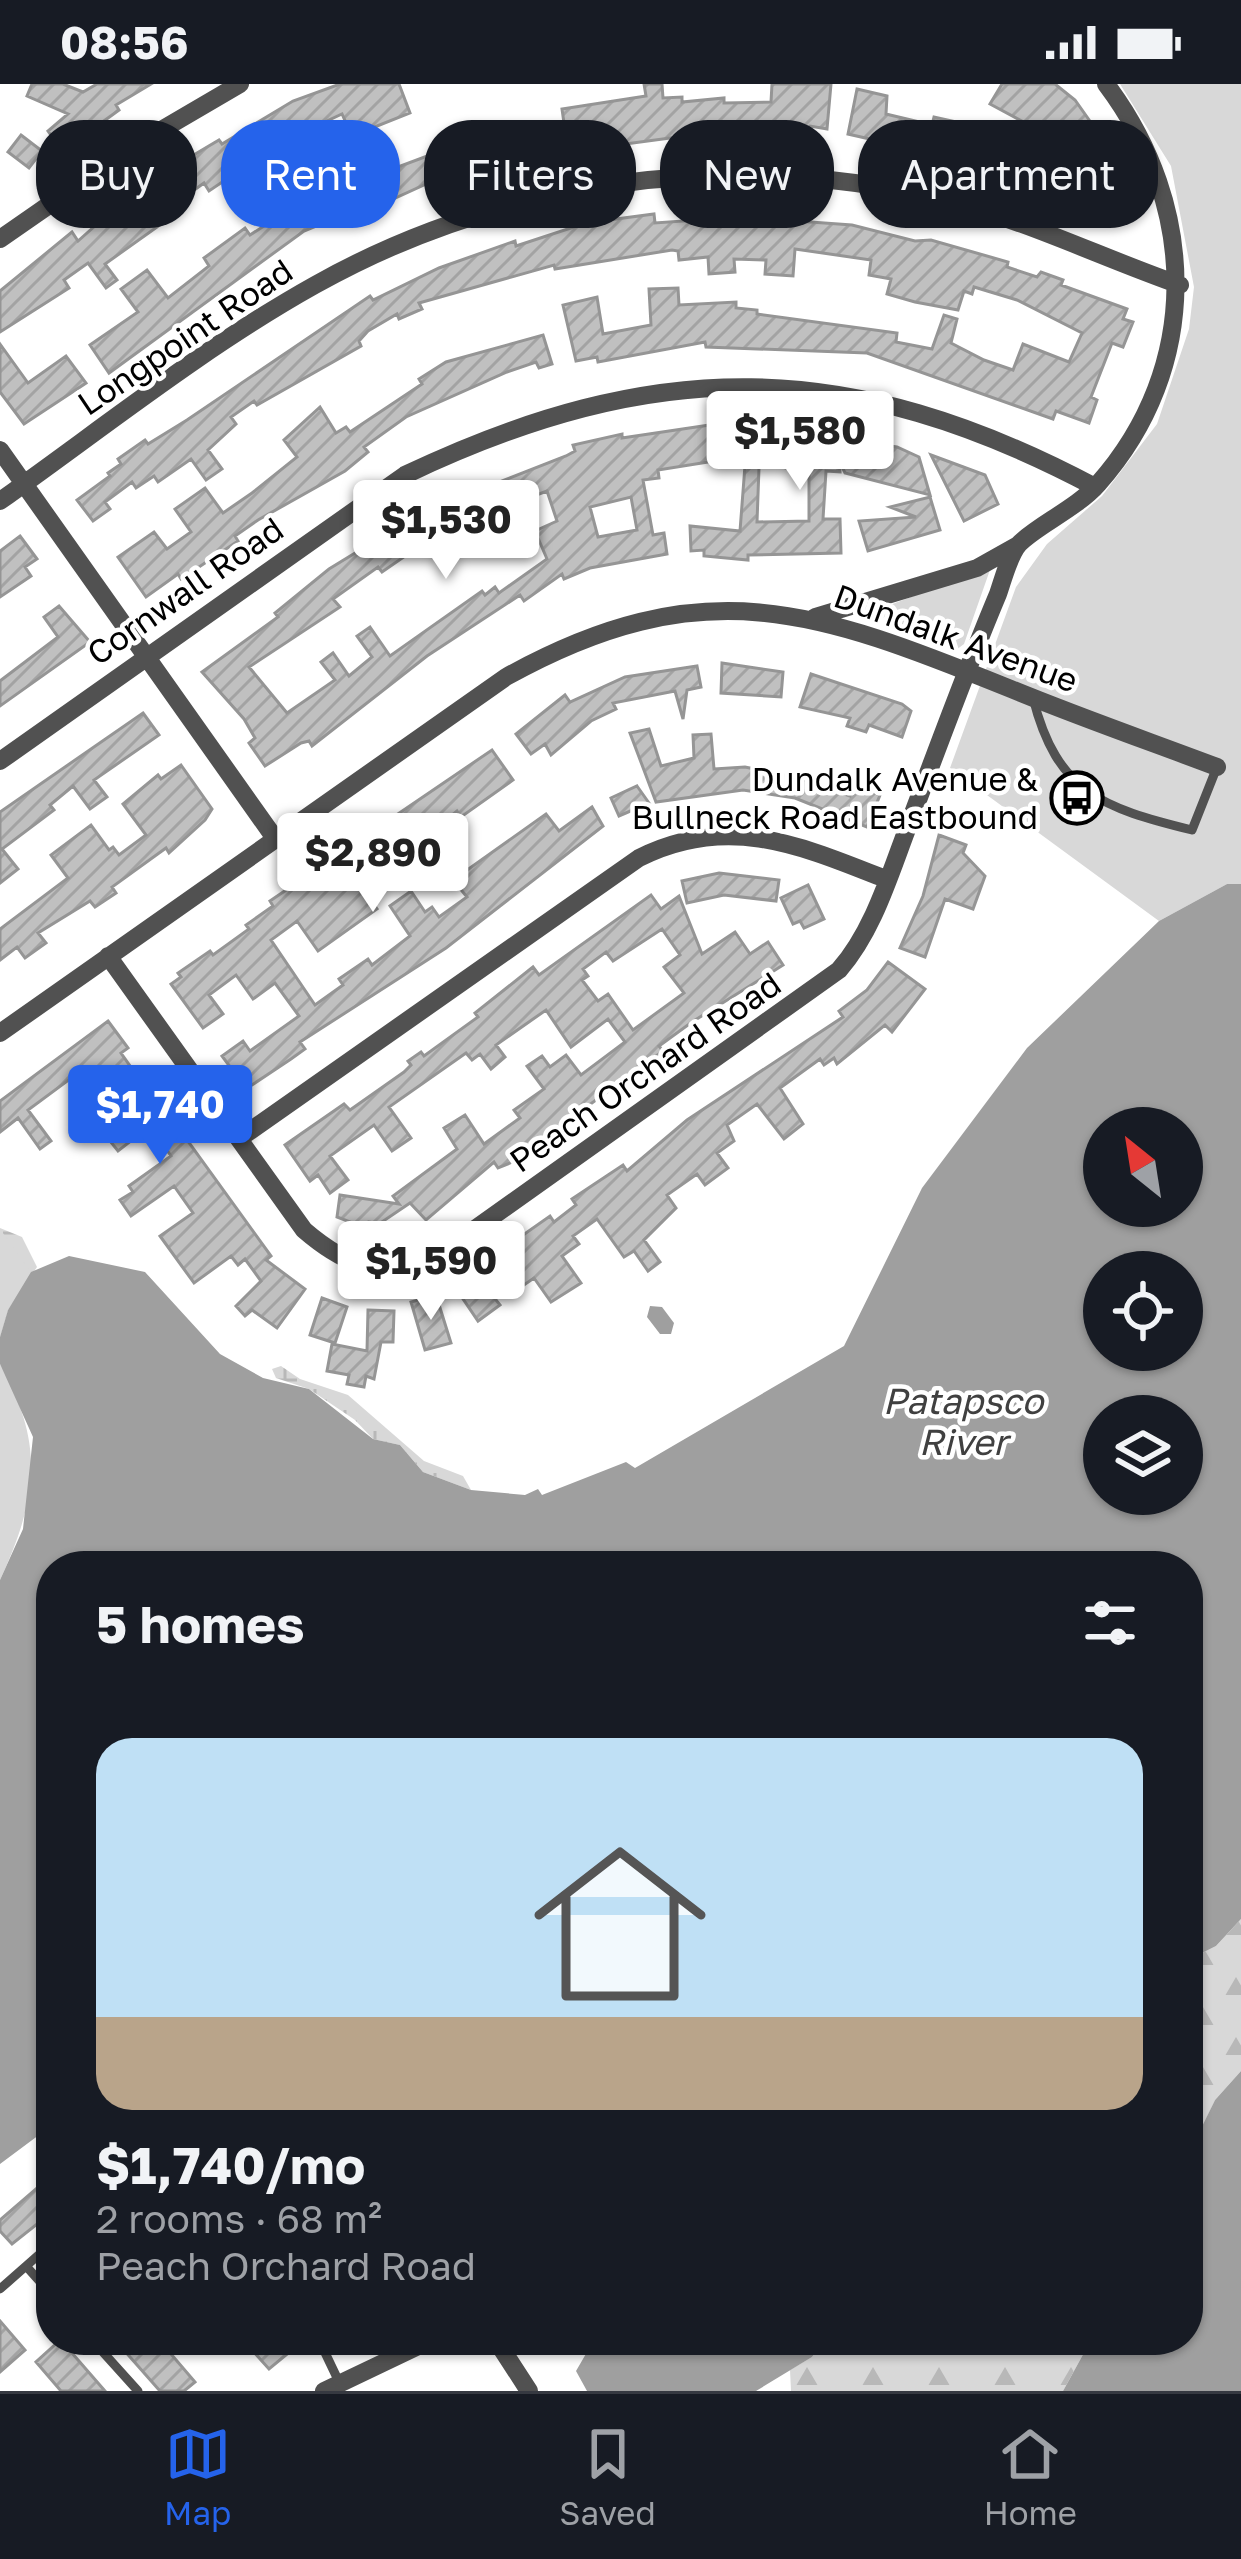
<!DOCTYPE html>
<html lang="en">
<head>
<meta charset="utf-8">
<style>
  body { margin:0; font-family:"Golos Text",sans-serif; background:#242831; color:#f1f3f6; height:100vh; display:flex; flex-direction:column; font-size:45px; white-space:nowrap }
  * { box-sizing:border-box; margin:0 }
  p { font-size:39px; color:#9ea1a6 }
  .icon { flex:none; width:66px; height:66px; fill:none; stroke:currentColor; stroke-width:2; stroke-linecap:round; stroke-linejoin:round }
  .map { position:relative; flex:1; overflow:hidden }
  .side { position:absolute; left:36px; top:1467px; width:1167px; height:804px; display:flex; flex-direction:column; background:#171b24; border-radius:48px; box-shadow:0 3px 9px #0004 }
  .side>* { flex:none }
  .banner { position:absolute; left:36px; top:36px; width:1170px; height:108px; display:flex; gap:24px }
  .needle { width:78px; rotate:330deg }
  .tools { position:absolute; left:1083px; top:1023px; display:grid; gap:24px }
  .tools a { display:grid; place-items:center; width:120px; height:120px; border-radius:50%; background:#171b24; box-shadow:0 3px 9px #0004; font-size:60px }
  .price { position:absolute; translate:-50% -102px; padding:0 27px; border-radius:12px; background:#fff; color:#222; font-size:39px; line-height:78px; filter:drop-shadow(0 3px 6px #0008) }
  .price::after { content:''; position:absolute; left:50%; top:72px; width:36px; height:27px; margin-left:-18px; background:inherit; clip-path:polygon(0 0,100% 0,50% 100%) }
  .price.selected { background:#2563eb; color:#fff }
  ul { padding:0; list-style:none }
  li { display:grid; align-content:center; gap:24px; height:636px; padding:0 60px }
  li span { display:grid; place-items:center; height:372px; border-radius:36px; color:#555 }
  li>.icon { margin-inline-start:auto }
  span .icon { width:216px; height:216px; fill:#fffc; stroke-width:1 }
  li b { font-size:51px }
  h2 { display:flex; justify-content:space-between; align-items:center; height:144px; padding:0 60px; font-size:51px }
  .pill { padding:0 42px; border-radius:48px; background:#171b24; box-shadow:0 3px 9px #0004; font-size:42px; line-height:108px }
  .pill.selected { background:#2563eb; color:#fff }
  .status { display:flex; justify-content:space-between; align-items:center; height:84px; padding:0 60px; background:#171b24; direction:ltr }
  .status svg { height:33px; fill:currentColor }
  .dock { display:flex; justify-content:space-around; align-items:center; height:168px; border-top:3px solid #363941; background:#171b24; font-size:33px; color:#9ea1a6 }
  .dock a { display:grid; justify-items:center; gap:6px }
  .dock .selected { color:#2563eb }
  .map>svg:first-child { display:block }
  .forest { fill:url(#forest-firs) }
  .wetland { fill:url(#wetland-marsh) }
  .green { fill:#d8d8d8 }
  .water { fill:#9f9f9f; fill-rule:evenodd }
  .building { fill:url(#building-hatch); stroke:#959595; stroke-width:3; fill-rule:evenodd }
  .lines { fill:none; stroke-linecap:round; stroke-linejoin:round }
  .service { stroke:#515151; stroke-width:9 }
  .minor { stroke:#515151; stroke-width:18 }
  .labels { text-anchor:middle; stroke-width:9; stroke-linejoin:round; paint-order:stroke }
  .street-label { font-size:33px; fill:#000; stroke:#fff }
  .poi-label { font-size:33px; fill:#000; stroke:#fff; text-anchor:end }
  .water-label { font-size:36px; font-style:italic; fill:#404040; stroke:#fff }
</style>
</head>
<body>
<div class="status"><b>08:56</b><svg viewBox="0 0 49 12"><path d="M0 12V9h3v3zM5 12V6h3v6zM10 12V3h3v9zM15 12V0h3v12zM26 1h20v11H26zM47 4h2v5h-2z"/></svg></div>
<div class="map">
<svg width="1241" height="2307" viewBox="0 0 1241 2307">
  <defs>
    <pattern id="forest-firs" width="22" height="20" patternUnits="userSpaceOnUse" patternTransform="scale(3)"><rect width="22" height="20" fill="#d8d8d8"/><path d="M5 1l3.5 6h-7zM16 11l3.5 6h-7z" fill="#b8b8b8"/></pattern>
    <pattern id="wetland-marsh" width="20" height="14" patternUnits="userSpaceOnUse" patternTransform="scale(3)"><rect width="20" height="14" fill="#d8d8d8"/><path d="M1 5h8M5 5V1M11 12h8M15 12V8" fill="none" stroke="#b8b8b8"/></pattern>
    <pattern id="building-hatch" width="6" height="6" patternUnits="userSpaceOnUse" patternTransform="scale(3)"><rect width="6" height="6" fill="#c0c0c0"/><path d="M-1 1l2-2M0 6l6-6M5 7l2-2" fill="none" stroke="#a3a3a3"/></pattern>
  </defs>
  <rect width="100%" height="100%" fill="#fff"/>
  <path class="forest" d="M1241 1835V1987L1215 2016 1188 2073V1876L1216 1862Z
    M824 2256H1091L1063 2307H791L790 2286 812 2273Z"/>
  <path class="wetland" d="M0 1144 22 1153 37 1183 8 1226 0 1253Z
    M281 1282 300 1295 348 1311 424 1377 463 1392 471 1406 423 1388 400 1361 373 1355 355 1336 309 1305 276 1294 272 1285Z"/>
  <path class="green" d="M1120 0H1241V800H1227L1159 837 950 684 1016 503 1047 460 1102 412 1157 340 1189 245 1194 203 1171 82Z
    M991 483 964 560 956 566 871 528Z
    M0 1145 31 1188 8 1226 0 1253Z
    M0 1280C45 1361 38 1413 0 1496Z"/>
  <path class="water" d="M1227 800H1241V1835L1216 1862 1188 1876V1482H51V2042L0 2080V1496L23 1445 33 1353 0 1280V1253L8 1226 31 1188 69 1172 145 1188 220 1270 263 1294 309 1305 373 1355 400 1361 423 1388 471 1406 525 1411 538 1405 542 1411 626 1378 635 1384 844 1262 922 1104 1027 964 1159 837ZM1104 1044H1182V1122H1104ZM1104 1188H1182V1266H1104ZM1182 1332V1410H1104V1332Z
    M650 1222 662 1223 674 1239 671 1250H660L647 1233Z
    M1241 1987V2307H1063L1091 2256H1188V2071L1215 2016Z
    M594 2256H824L812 2273 756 2307H587L576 2287Z"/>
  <path class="building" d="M32 0H63L83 8 97 0H151L116 21 119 26 79 55 75 49 58 61 48 47 68 30 27 12Z
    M340 0H399L410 29 352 52 342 30 297 51 309 80 299 85 312 111 346 94 350 101 446 65 503 54 500 45 519 40 522 50 564 39 562 25 646 12 644 0H662L663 14 682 13V18L724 14V19L771 18 772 0H831L827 45 810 42 801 51 700 50 588 65H578L576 59 435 96 356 132 345 130 304 147 109 289 90 261 138 228 121 205 147 186 168 214 209 182 204 174 245 144 250 151 281 131 256 78 249 80 209 107 204 99 169 124 174 131 105 180 117 196 106 204 88 179 64 196 69 204 0 248V207L72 148 78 157 123 117 197 69 219 56 222 60 293 17Z
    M1002 0H1055L1075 16 1106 60 1089 73 990 20Z
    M857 5 887 12 886 30 932 41 934 33 956 38 955 44 1083 78 1132 101 1119 136 1091 125 1094 117 1068 101 1062 118 1029 106 1031 102 958 80 959 76 930 69 928 77 912 73 905 63 848 50Z
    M21 51 42 67 29 84 8 68Z
    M654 130 655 139 741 133 852 141 915 157 931 156 1008 178 1007 183 1037 193 1041 188 1063 196 1061 201 1127 225 1123 235 1133 238 1123 263 1112 259 1091 313 1097 316 1089 339 1056 327 1053 335 867 269 706 263 705 258 598 278 597 273 576 277 563 221 597 213 603 250 651 241 649 205 678 204 679 221 736 218V224L757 226V230L897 249 896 258 932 265 944 231 957 235 951 259 984 276 1013 286 1023 260 1069 278 1082 249 1017 216 974 203 972 210 964 207 958 226 915 218 887 210 891 195 869 191 871 176 795 165 793 192 765 190 766 176 734 175 735 188 709 190 708 173 679 176 678 167 672 166 555 185 554 181 419 219 422 225 399 235 397 230 368 247 359 257 361 262 257 321 254 317 231 333 236 340 208 366 222 385 206 396 191 375 158 398 154 392 136 404 132 398 105 418 110 425 93 437 77 416 110 392 108 389 121 380 118 375 145 356 148 360 187 336 370 212 373 216 439 184 515 157 516 162 586 139Z
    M543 251 552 280 539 284 536 278 507 288 406 333 364 363 368 368 345 387 258 436 235 452 238 457 181 495 178 490 146 513 118 473 154 448 167 465 191 448 175 425 205 404 223 429 252 409 297 373 284 356 320 323 336 349 346 343 350 348 422 300 419 295 446 278Z
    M0 260 28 299 66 272 86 299 24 340 0 308Z
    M723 339 727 375 658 386 659 394 643 396 653 451 664 449 667 470 590 484 564 495 562 490 524 517 520 511 427 572 312 662 309 657 301 659 265 682 249 659 255 654 244 635 202 588 278 533 275 529 329 485 422 428 566 372 575 367 573 361 622 350V354ZM547 407 557 437 535 447 547 475 499 509 495 503 485 511 482 507 390 572 370 543 357 552 372 573 349 592 333 569 321 578 335 596 287 629 249 583 340 523 333 515 378 483 382 488 460 434 466 442 480 436 491 456 507 448 496 426ZM631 413 637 446 598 453 590 423Z
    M748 342 897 363 919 373 930 411 845 389 839 376 840 388 826 387 823 435H840L841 469 748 471V476L704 472V466L691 467 690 442 740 447ZM770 381 809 388V437L757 438 759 384Z
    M931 371 985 391 998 420 964 437Z
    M930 413 940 446 868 467 859 437 916 433 890 423Z
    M20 452 37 475 25 483 31 492 0 513V467Z
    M59 522 90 558 0 622V597L58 553 44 533Z
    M722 579 783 588 781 613 721 609Z
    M697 582 701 603 687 606 683 635 675 607 613 619 616 625 591 637 551 671 545 660 531 670 516 650 565 611 570 618 625 593Z
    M811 590 902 620 911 627 902 653 869 641 866 648 847 642 850 634 800 623Z
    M143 629 159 651 94 696 107 713 90 725 73 702 50 721 54 726 2 765 18 785 0 799V728Z
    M649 645 661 682 694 674 693 651 711 650 714 685 745 683 799 694 850 712 860 686 877 693 870 707 880 711 867 743 795 714 743 706 656 718 630 649Z
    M492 666 513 696 461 733 457 727 395 779 388 769 355 794 377 825 318 867 297 837 271 856 315 921 343 901 339 895 368 875 372 881 410 852 390 822 411 807 425 828 432 823 439 833 467 813 453 796 546 730 559 747 592 723 603 742 446 864 300 958 305 965 291 975 252 1001 242 999 222 972 243 957 250 967 299 932 275 899 253 915 236 891 209 911 223 930 203 944 171 900 181 893 178 889 210 867 213 871 249 845 246 841 273 822 270 817Z
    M181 681 212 725 205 736 169 769 166 764 112 803 116 809 95 823 90 817 38 849 46 859 25 874 17 863 0 876V845L68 794 51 771 91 741 109 766 113 763 119 771 146 751 123 720 158 691 161 695Z
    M637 702 649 719 619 732 611 714Z
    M939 751 966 761 963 769 985 792 973 825 945 815 925 873 900 864 923 812Z
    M719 789 779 796 776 817 724 811 687 819 682 797Z
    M808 801 824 835 804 844 800 837 793 840 781 814Z
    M651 811 661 825 679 812 702 870 735 848 750 870 768 858 783 881 692 938 659 962 663 967 510 1079 498 1084 494 1078 426 1136 410 1119 379 1140 369 1138 368 1145 337 1133 340 1111 399 1120 393 1112 457 1065 444 1044 465 1031 484 1060 520 1034 514 1026 544 1005 527 982 542 972 550 983 566 971 581 991 625 958 608 935 571 963 546 926 496 961 505 973 491 985 480 970 472 976 466 969 389 1023 411 1054 392 1067 374 1041 330 1072 348 1096 330 1109 318 1091 310 1097 285 1061 344 1020 350 1026 404 988 411 981 408 977 421 968 424 972 478 933 475 929 533 883 539 891ZM662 845 680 871 664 883 684 909 633 946 608 910 598 917 582 896 588 892 583 885 606 868 613 877Z
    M888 878 925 905 892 948 885 941 837 980 834 974 824 981 820 975 780 1004 803 1040 784 1055 757 1020 727 1041 734 1057 717 1069 728 1084 705 1101 697 1090 667 1111 676 1124 644 1156 660 1178 648 1187 634 1167 624 1173 597 1135 573 1152 579 1160 562 1172 581 1199 551 1218 534 1194 521 1203 496 1170 550 1132 554 1138 576 1121 572 1115 623 1081 627 1087 687 1036 843 933 839 927 867 906Z
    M108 937 128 964 121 969 145 1003 154 996 167 1015 161 1020 271 1172 266 1176 305 1205 277 1244 252 1226 245 1232 236 1222 261 1197 245 1175 238 1181 231 1172 194 1199 160 1152 193 1129 174 1102 131 1132 120 1116 133 1108 129 1102 171 1072 150 1042 118 1067 82 1022 100 1010 82 986 28 1026 51 1057 40 1065 18 1034 0 1048V1017Z
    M472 1186 500 1221 478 1237 453 1200Z
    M436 1211 451 1259 425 1266 411 1218Z
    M322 1214 347 1223 335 1259 310 1251Z
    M368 1226 394 1227 393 1258H381L374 1295 366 1292 364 1303 347 1300 349 1291 327 1287 332 1260 367 1267Z
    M51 2092V2129L12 2160 0 2147V2136Z
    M0 2237 25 2266 0 2288Z
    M115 2256H159L195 2298 184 2307H160Z
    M243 2256H284L292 2266 269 2285Z
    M58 2258 65 2261 105 2307H61L36 2278Z"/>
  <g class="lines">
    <path class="service" d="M1033 614C1057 709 1103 724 1192 746L1217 683
      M26 2182 51 2210
      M0 2205 51 2160
      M92 2256 138 2307
      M319 2256 340 2300"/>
    <path class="minor" d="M0 155 134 62 240 0
      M0 366 274 753
      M0 417C103 344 204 263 315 201 506 94 736 64 949 117 1027 137 1103 174 1180 201
      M815 533 977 484 1018 461
      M0 677 405 391C655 272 848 272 1095 403
      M108 872 304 1146C348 1184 391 1200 444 1167L839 886C874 846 890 789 909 740 938 663 966 586 998 510 1003 496 1009 471 1019 460 1036 442 1077 424 1098 400 1202 283 1198 122 1106 0
      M0 949 506 593C703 484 816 526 1011 605 1079 633 1148 657 1217 683
      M240 1054 639 774C728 729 802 762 888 796
      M496 2256 529 2307
      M324 2307 431 2256"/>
  </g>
  <defs>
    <g id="bus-ring" transform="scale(2.7)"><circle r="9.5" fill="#fff" stroke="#000" stroke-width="1.5"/><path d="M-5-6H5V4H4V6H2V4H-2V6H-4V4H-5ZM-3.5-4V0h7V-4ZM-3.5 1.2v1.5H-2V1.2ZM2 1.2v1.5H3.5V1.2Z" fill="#000"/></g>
  </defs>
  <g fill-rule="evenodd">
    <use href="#bus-ring" x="1077" y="714"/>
  </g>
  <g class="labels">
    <g class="street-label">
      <text transform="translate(185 253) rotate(-34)" y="12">Longpoint Road</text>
      <text transform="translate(185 507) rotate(-35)" y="12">Cornwall Road</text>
      <text transform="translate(956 554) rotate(20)" y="12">Dundalk Avenue</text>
      <text transform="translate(645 988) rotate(-35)" y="12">Peach Orchard Road</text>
    </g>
    <g class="poi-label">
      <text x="1038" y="707">Dundalk Avenue &amp;<tspan x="1038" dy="38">Bullneck Road Eastbound</tspan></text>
    </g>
    <g class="water-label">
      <text x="963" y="1330">Patapsco<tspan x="963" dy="41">River</tspan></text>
    </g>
  </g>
</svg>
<div class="tools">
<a><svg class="needle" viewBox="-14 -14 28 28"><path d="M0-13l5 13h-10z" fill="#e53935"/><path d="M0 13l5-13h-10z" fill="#9ea1a6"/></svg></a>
<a><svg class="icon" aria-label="locate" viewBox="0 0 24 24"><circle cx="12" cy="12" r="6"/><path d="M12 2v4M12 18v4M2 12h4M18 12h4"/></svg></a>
<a><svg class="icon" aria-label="layers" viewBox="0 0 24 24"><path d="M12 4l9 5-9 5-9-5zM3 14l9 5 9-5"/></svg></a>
</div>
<b class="price" style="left:800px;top:409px">$1,580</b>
<b class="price" style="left:446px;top:498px">$1,530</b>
<b class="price" style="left:373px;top:831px">$2,890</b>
<b class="price selected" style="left:160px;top:1083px">$1,740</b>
<b class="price" style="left:431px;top:1239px">$1,590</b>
<div class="banner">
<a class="pill">Buy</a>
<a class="pill selected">Rent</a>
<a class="pill">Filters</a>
<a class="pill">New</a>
<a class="pill">Apartment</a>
</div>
<section class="side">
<h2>5 homes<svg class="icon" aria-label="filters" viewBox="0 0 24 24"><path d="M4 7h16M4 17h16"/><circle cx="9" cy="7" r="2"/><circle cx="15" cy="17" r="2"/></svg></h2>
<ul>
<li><span style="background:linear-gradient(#bfe0f5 75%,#b9a48a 0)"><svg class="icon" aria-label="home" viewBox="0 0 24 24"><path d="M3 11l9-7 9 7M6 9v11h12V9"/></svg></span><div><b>$1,740/mo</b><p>2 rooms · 68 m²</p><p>Peach Orchard Road</p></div></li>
</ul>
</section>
</div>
<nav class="dock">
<a class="selected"><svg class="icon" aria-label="map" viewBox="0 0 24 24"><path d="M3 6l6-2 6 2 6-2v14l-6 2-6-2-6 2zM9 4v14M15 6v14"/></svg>Map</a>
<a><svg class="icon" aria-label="saved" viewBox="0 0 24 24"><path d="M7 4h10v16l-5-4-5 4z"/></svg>Saved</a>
<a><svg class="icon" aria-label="home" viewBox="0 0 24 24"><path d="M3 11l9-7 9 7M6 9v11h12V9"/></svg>Home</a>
</nav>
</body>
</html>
